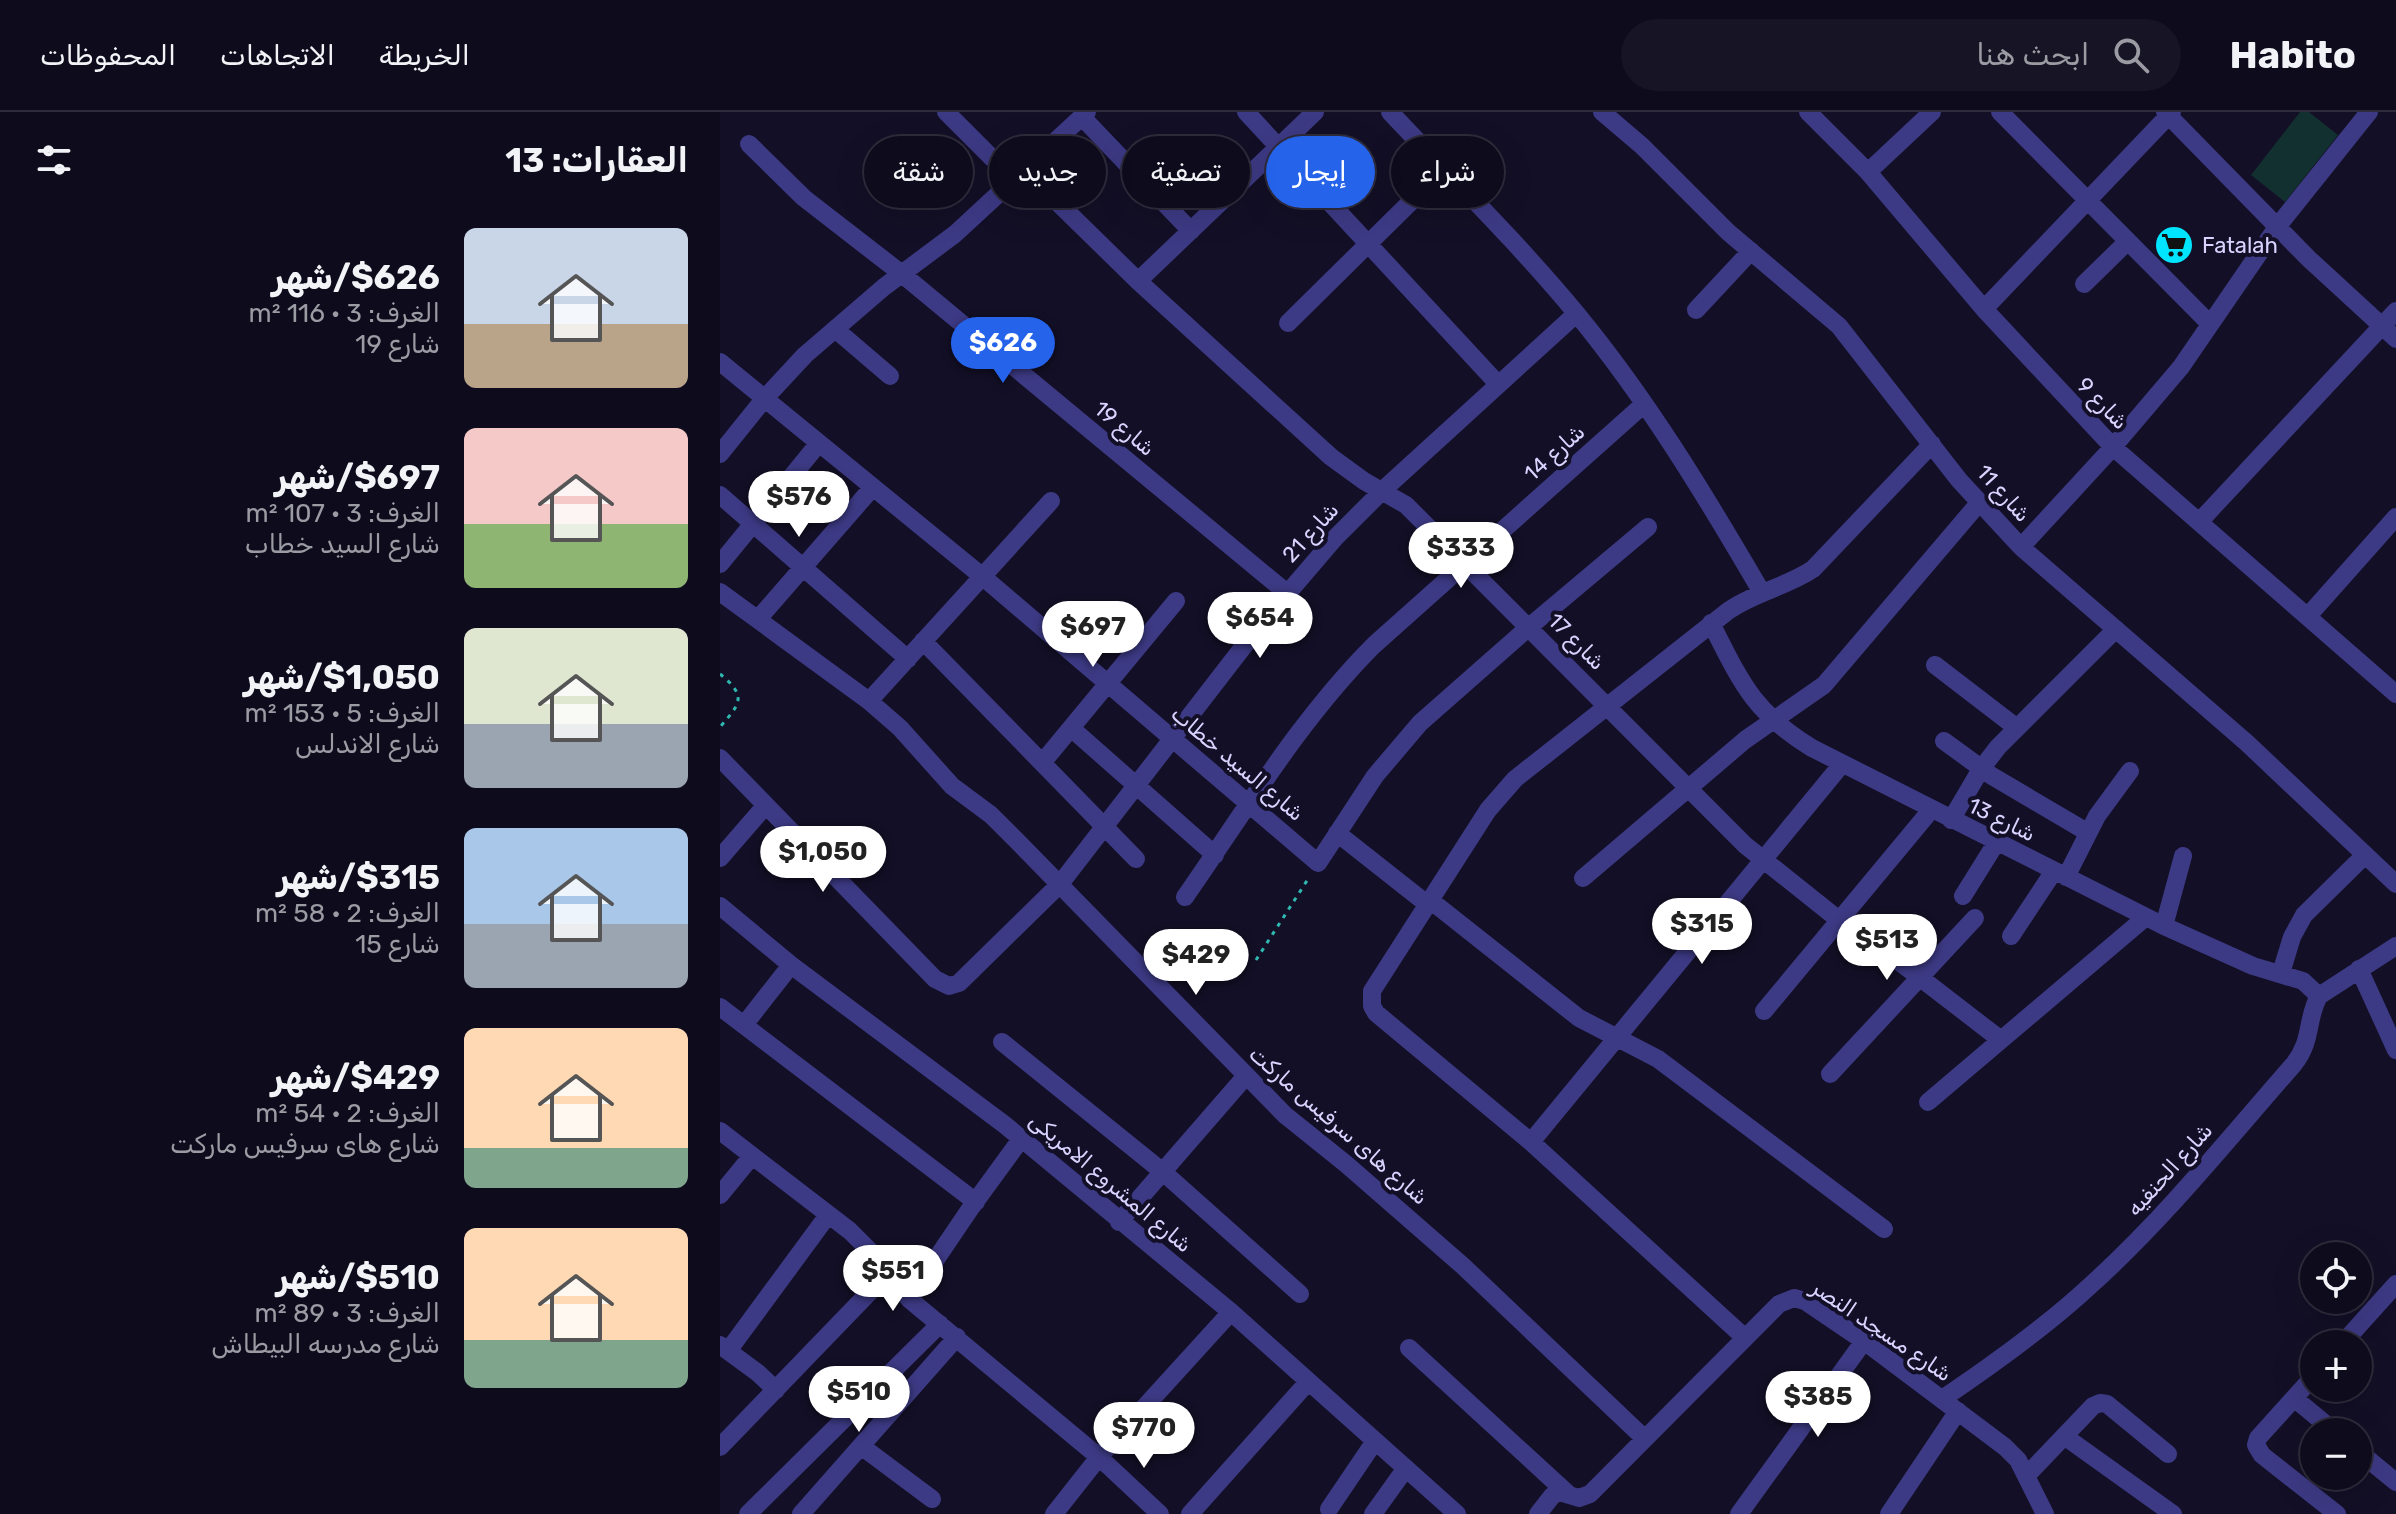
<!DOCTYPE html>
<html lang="ar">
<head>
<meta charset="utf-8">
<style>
  body { margin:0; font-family:Rubik,"Noto Sans Arabic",sans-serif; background:#171425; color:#f1f3f6; direction:rtl; height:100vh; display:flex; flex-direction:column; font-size:30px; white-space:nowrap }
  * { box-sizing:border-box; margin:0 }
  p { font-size:26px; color:#9b9ba3 }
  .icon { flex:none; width:44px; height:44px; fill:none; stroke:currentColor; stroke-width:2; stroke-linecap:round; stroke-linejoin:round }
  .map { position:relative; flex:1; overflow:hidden; direction:ltr }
  .drawer { display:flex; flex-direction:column; background:#0e0b1c; width:720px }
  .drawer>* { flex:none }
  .hud { position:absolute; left:24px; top:24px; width:760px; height:72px; direction:rtl; display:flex; gap:16px }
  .tools { position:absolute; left:1580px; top:1130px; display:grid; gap:16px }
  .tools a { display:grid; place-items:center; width:72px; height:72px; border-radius:50%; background:#0e0b1c; box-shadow:0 8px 32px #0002,0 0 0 2px #2e2b3b; font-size:40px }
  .price { position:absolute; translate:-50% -68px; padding:0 18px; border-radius:28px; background:#fff; color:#222; font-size:26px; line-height:52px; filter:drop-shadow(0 2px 4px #0008) }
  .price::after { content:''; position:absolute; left:50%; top:48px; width:24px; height:18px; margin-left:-12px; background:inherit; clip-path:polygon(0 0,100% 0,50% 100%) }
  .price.current { background:#2563eb; color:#fff }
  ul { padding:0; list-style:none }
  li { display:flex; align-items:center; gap:24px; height:200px; padding:0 32px }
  li span { display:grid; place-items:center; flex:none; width:224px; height:160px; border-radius:12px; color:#555 }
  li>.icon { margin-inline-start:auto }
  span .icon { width:96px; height:96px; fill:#fffc; stroke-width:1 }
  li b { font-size:34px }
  h2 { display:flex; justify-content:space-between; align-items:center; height:96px; padding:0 32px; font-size:34px }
  .tag { padding:0 28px; border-radius:36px; background:#0e0b1c; box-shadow:0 8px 32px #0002,0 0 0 2px #2e2b3b; font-size:28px; line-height:72px }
  .tag.current { background:#2563eb; color:#fff }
  header { display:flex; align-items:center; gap:48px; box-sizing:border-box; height:112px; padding:0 40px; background:#0e0b1c; border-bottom:2px solid #2e2b3b }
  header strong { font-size:38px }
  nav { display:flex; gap:44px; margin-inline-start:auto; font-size:28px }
  .search { width:560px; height:72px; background:#171425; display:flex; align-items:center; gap:20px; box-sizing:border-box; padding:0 28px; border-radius:44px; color:#9b9ba3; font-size:30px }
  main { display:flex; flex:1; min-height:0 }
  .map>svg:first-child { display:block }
  .green { fill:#12302f }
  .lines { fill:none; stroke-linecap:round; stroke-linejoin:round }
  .path { stroke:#2fb8b0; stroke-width:3; stroke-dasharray:4 6; stroke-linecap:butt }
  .minor { stroke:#3d3a85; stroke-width:18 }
  .labels { text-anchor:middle; stroke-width:8; stroke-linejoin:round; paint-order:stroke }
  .poi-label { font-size:22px; fill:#d9d4ff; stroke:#130f26; text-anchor:start }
  .street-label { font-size:22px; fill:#d9d4ff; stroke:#130f26 }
</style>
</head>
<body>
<header>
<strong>Habito</strong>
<div class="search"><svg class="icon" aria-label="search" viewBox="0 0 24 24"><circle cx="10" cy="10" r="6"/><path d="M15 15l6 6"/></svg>ابحث هنا</div>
<nav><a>الخريطة</a><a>الاتجاهات</a><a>المحفوظات</a></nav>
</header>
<main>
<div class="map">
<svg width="1676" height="1402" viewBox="0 0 1676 1402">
  <rect width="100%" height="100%" fill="#130f26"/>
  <path class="green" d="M1580 0H1589L1618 23 1565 90 1531 63Z"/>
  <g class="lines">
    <path class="path" d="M0 562C27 584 21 591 0 615
      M536 848 590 764"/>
    <path class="minor" d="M226 0 271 45 326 79 418 169 611 345 644 369 686 393 1025 733 1119 808 1185 854 1281 928
      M526 0 778 272
      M670 0C732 66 798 131 856 201 927 287 985 383 1041 479
      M882 0 922 34 1008 120 1119 214 1239 368 1301 435 1527 631 1676 772
      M1088 0 1148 60 1264 197 1393 335 1676 582
      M1280 0 1490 212
      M1445 0 1589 147 1676 227
      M362 5 471 119
      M29 32 84 86 182 162 567 481
      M1148 60 1212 0
      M418 169 595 0
      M1364 172 1408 129
      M1264 197 1452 0
      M976 198 1031 139
      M568 211 724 57
      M115 217 170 264
      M0 250 263 465 598 751 655 664 700 611 809 515 928 415
      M0 342 44 287 85 243 164 175 235 122 367 0
      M0 383 188 547
      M1480 409 1676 199
      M1301 435 1393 335 1461 255 1557 115 1649 0
      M0 452 99 331
      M0 480 149 589 180 616 232 674 271 703 301 733 565 1003 626 1052 743 1154 924 1326
      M1588 504 1676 405
      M38 507 153 375
      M991 511C1021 570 1033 600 1092 636L1444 814 1533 854 1583 869 1599 884
      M203 529 416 747
      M1215 553 1297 616
      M149 589 331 389
      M351 616 495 743
      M1224 629 1272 664 1367 720
      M0 646 215 867 229 874 239 871 340 772 537 517 615 426 663 378 856 202
      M322 651 456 489
      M1231 708 1261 657 1278 635 1396 517
      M617 721 707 792
      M0 746 46 693
      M1346 765 1377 704 1410 659
      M863 766 1025 628 1104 573 1259 391
      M1243 784 1276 731
      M465 785C525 699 580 607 654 533L923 293
      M710 788 859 906 938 947 1164 1117
      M0 794 71 853 285 1013 511 1200 737 1402
      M1444 814 1463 744
      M1291 824 1334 759
      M1639 857 1676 938
      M1561 861 1572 825 1584 803 1645 743
      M0 895 256 1090
      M1044 899 1211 698
      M24 913 71 853
      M282 930 443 1060 580 1182
      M1110 962 1255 806
      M1208 990 1426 805
      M0 1019 130 1119 156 1145 189 1187 379 1345 440 1402
      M811 1030 1122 652
      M0 1083 32 1044
      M399 1110 525 965
      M189 1187 250 1097 301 1027
      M1024 1225 811 1030 656 901 652 894V879L768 698 795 667 1008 499C1035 480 1066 475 1093 457L1212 332
      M1622 1232 1676 1172
      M0 1233 38 1261 56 1278
      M689 1236 847 1381
      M8 1239 108 1103
      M1594 1264 1538 1326 1536 1333 1542 1343 1617 1402
      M1574 1286 1615 1320
      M1222 1287C1274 1252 1326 1215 1372 1172 1446 1105 1509 1026 1574 952 1593 928 1586 907 1599 884L1676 834
      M1344 1324 1453 1402
      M141 1334 212 1387
      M0 1335 168 1161
      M1638 1339 1676 1370
      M1307 1363 1373 1294 1380 1291 1387 1292 1448 1342
      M609 1397 655 1329
      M28 1402 220 1212
      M81 1402 237 1225
      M334 1402 379 1345 511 1200
      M470 1402 588 1270
      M653 1402 686 1356
      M818 1402 832 1384 839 1380 859 1386 870 1382 1059 1192 1074 1186 1085 1189 1144 1229 1285 1335 1298 1348 1325 1402
      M1019 1402 1144 1229
      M1169 1402 1238 1299"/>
  </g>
  <defs>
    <g id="supermarket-disc" transform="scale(2)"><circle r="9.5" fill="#00e5ff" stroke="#130f26"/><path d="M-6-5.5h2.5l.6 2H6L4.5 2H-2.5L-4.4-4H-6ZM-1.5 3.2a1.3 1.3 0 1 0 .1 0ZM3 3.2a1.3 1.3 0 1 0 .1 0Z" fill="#111"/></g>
  </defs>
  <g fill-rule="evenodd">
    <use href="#supermarket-disc" x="1454" y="133"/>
  </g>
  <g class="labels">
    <g class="poi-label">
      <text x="1482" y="141">Fatalah</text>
    </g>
    <g class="street-label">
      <text transform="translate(1383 291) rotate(46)" y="8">شارع 9</text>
      <text transform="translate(405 316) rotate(40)" y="8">شارع 19</text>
      <text transform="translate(834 340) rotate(-42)" y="8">شارع 14</text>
      <text transform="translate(1284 381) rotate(48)" y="8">شارع 11</text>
      <text transform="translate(590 420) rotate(-48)" y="8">شارع 21</text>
      <text transform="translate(857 529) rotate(45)" y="8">شارع 17</text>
      <text transform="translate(518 651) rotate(40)" y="8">شارع السيد خطاب</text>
      <text transform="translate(1282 707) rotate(26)" y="8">شارع 13</text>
      <text transform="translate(619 1013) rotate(41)" y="8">شارع هاى سرفيس ماركت</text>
      <text transform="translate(1449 1057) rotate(-48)" y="8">شارع الحنفيه</text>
      <text transform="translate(391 1070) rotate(40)" y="8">شارع المشروع الامريكى</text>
      <text transform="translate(1162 1218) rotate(34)" y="8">شارع مسجد النصر</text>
    </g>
  </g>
</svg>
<div class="tools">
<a><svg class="icon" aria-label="locate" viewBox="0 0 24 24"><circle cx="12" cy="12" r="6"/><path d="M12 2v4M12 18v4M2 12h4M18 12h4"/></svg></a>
<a>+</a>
<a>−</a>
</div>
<b class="price current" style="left:283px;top:273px">$626</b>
<b class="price" style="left:79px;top:427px">$576</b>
<b class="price" style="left:741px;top:478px">$333</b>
<b class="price" style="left:540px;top:548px">$654</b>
<b class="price" style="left:373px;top:557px">$697</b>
<b class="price" style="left:103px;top:782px">$1,050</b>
<b class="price" style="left:982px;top:854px">$315</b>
<b class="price" style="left:1167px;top:870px">$513</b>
<b class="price" style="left:476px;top:885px">$429</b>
<b class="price" style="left:173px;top:1201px">$551</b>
<b class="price" style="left:139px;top:1322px">$510</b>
<b class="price" style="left:1098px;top:1327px">$385</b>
<b class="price" style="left:424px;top:1358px">$770</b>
<div class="hud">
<a class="tag">شراء</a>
<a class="tag current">إيجار</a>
<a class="tag">تصفية</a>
<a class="tag">جديد</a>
<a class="tag">شقة</a>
</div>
</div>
<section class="drawer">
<h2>العقارات: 13<svg class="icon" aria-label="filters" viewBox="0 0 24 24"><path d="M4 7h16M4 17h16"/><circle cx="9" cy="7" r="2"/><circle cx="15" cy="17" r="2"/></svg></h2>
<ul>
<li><span style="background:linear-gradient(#c9d6e8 60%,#b9a48a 0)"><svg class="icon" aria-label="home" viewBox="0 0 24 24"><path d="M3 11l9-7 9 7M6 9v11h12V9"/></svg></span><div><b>$626/شهر</b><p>الغرف: 3 · 116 m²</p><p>شارع 19</p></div></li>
<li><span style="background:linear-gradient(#f6c9c9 60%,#8fb573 0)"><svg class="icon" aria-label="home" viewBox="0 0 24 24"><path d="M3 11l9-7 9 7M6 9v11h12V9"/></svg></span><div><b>$697/شهر</b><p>الغرف: 3 · 107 m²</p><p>شارع السيد خطاب</p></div></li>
<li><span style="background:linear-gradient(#dfe7d0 60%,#9aa5b1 0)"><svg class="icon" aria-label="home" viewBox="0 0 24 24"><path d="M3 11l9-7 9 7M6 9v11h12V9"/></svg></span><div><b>$1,050/شهر</b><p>الغرف: 5 · 153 m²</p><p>شارع الاندلس</p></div></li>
<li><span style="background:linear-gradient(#a9c7e8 60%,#9aa5b1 0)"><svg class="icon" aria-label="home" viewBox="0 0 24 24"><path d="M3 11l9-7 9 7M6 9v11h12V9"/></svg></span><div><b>$315/شهر</b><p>الغرف: 2 · 58 m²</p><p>شارع 15</p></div></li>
<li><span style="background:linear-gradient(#ffd9b3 75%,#7fa58c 0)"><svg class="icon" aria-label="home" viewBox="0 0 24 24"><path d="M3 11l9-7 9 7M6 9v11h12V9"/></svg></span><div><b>$429/شهر</b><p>الغرف: 2 · 54 m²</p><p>شارع هاى سرفيس ماركت</p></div></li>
<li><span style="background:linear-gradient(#ffd9b3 70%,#7fa58c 0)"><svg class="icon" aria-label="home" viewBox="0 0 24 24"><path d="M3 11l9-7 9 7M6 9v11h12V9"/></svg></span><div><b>$510/شهر</b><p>الغرف: 3 · 89 m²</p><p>شارع مدرسه البيطاش</p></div></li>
</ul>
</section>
</main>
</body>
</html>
